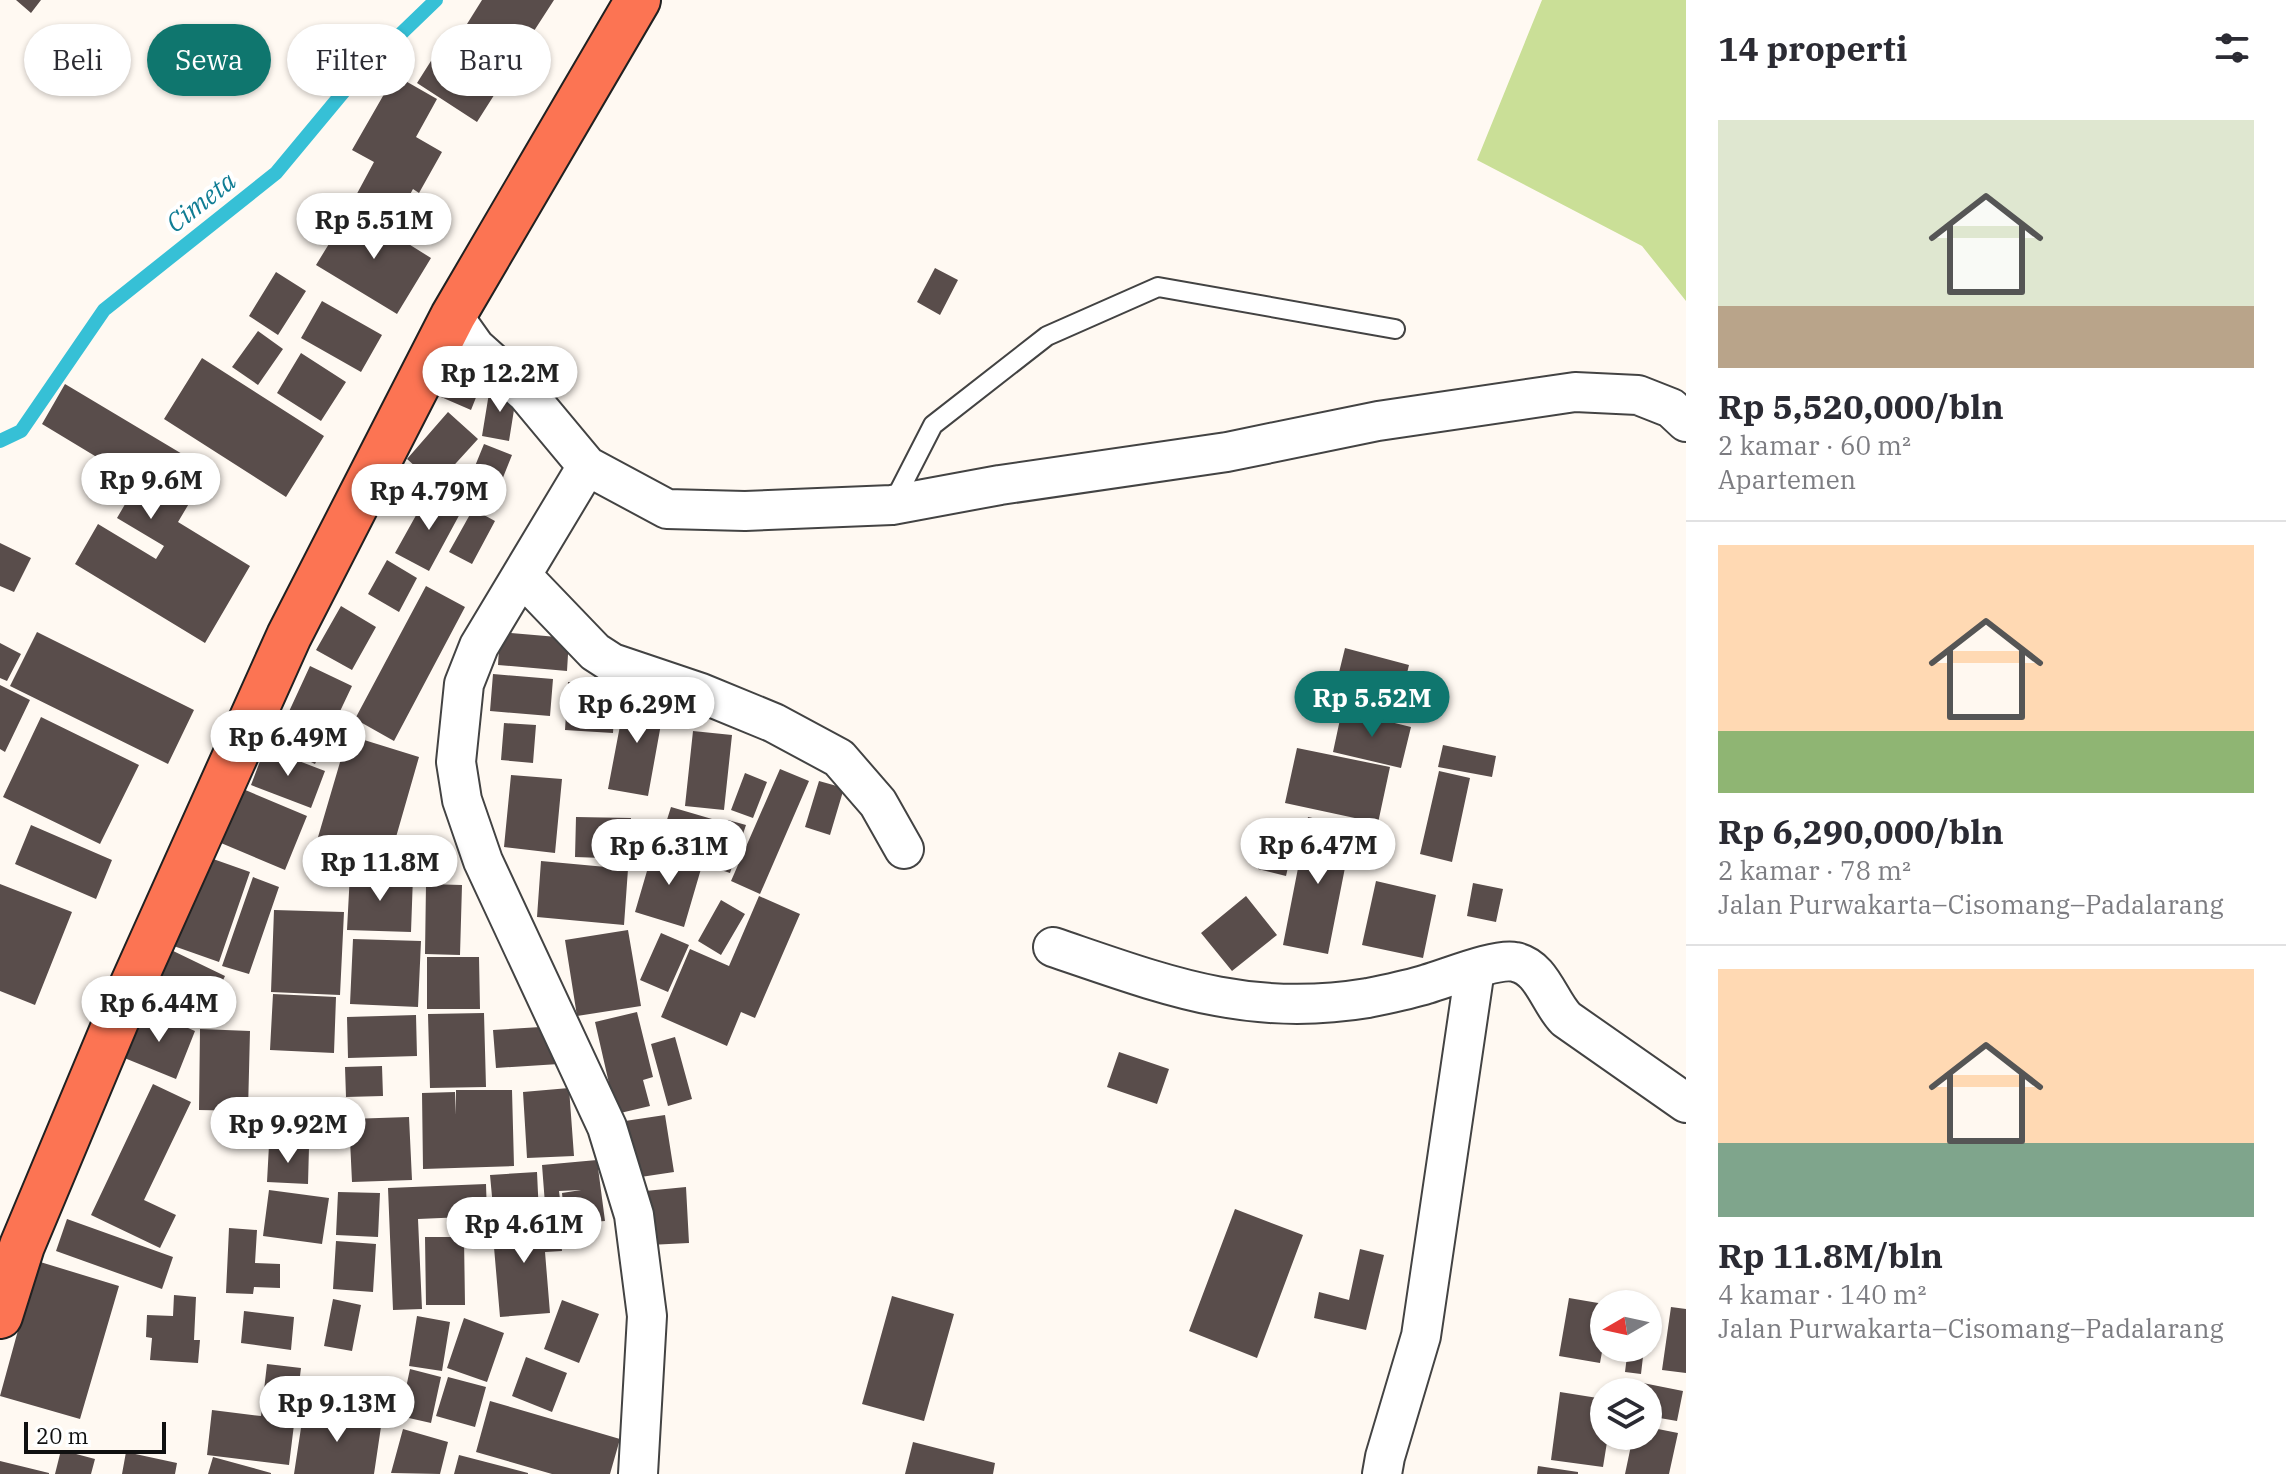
<!DOCTYPE html>
<html lang="id">
<head>
<meta charset="utf-8">
<style>
  body { margin:0; font-family:"IBM Plex Serif",serif; background:#f2f2f3; color:#2b2b33; height:100vh; display:flex; flex-direction:column; font-size:30px; white-space:nowrap }
  * { box-sizing:border-box; margin:0 }
  p { font-size:26px; color:#7c7c81 }
  .icon { flex:none; width:44px; height:44px; fill:none; stroke:currentColor; stroke-width:2; stroke-linecap:round; stroke-linejoin:round }
  .map { position:relative; flex:1; overflow:hidden }
  .panel { display:flex; flex-direction:column; background:#fff; width:600px }
  .panel>* { flex:none }
  .banner { position:absolute; left:24px; top:24px; width:760px; height:72px; display:flex; gap:16px }
  .needle { width:52px; rotate:261deg }
  .tools { position:absolute; left:1590px; top:1290px; display:grid; gap:16px }
  .tools a { display:grid; place-items:center; width:72px; height:72px; border-radius:50%; background:#fff; box-shadow:0 2px 6px #0004; font-size:40px }
  .scale { position:absolute; left:24px; bottom:20px; width:142px; box-sizing:border-box; padding-left:8px; border:4px solid #101010; border-top:0; font-size:22px; line-height:28px; white-space:nowrap; color:#101010; -webkit-text-stroke:6px #fff; paint-order:stroke }
  .price { position:absolute; translate:-50% -68px; padding:0 18px; border-radius:28px; background:#fff; color:#222; font-size:26px; line-height:52px; filter:drop-shadow(0 2px 4px #0008) }
  .price::after { content:''; position:absolute; left:50%; top:48px; width:24px; height:18px; margin-left:-12px; background:inherit; clip-path:polygon(0 0,100% 0,50% 100%) }
  .price.current { background:#0f766e; color:#fff }
  ul { padding:0; list-style:none }
  li { display:grid; align-content:center; gap:16px; height:424px; padding:0 32px }
  li+li { border-top:2px solid #e1e1e2 }
  li span { display:grid; place-items:center; height:248px; border-radius:0px; color:#555 }
  li>.icon { margin-inline-start:auto }
  span .icon { width:144px; height:144px; fill:#fffc; stroke-width:1 }
  li b { font-size:34px }
  h2 { display:flex; justify-content:space-between; align-items:center; height:96px; padding:0 32px; font-size:34px }
  .tag { padding:0 28px; border-radius:36px; background:#fff; box-shadow:0 2px 6px #0004; font-size:28px; line-height:72px }
  .tag.current { background:#0f766e; color:#fff }
  main { display:flex; flex:1; min-height:0 }
  .map>svg:first-child { display:block }
  .forest { fill:#cadf97 }
  .lines { fill:none; stroke-linecap:round; stroke-linejoin:round }
  .stream { stroke:#36c0d6; stroke-width:14 }
  .building { fill:#594d4b }
  .lane-casing { stroke:#434343; stroke-width:22 }
  .street-casing { stroke:#434343; stroke-width:42 }
  .highway-casing { stroke:#212121; stroke-width:48 }
  .lane { stroke:#fff; stroke-width:18 }
  .street { stroke:#fff; stroke-width:38 }
  .highway { stroke:#fc7453; stroke-width:44 }
  .labels { text-anchor:middle; stroke-width:8; stroke-linejoin:round; paint-order:stroke }
  .water-label { font-size:26px; font-style:italic; fill:#107d94; stroke:#fff }
</style>
</head>
<body>
<main>
<div class="map">
<svg width="1686" height="1474" viewBox="0 0 1686 1474">
  <rect width="100%" height="100%" fill="#fff9f2"/>
  <path class="forest" d="M1542 0H1686V301L1642 246 1477 160Z"/>
  <g class="lines">
    <path class="stream" d="M0 441 21 431 104 310 276 173 355 78 436 0"/>
  </g>
  <path class="building" d="M16 0H41L31 13Z
    M482 0H554L512 65 462 32Z
    M450 31 510 70 477 122 417 83Z
    M395 75 437 99 416 137 442 152 419 193 413 189 394 224 353 201 374 162 352 150Z
    M351 208 431 258 397 314 316 265Z
    M935 268 958 280 940 315 917 302Z
    M276 272 306 291 278 335 249 316Z
    M322 301 382 335 361 372 301 338Z
    M258 331 283 349 258 385 232 367Z
    M301 353 346 382 321 421 277 393Z
    M457 357 487 370 471 410 441 397Z
    M202 358 324 436 286 497 164 419Z
    M65 384 209 470 178 522 250 566 205 643 75 564 98 524 156 559 164 546 117 518 138 482 42 424Z
    M490 387 517 391 509 441 482 436Z
    M448 412 478 439 436 485 407 459Z
    M484 444 512 455 490 510 462 498Z
    M429 492 462 510 429 571 395 553Z
    M473 509 495 521 472 564 449 552Z
    M0 543 31 558 14 592 0 586Z
    M387 560 417 578 399 612 368 594Z
    M426 586 465 607 394 741 355 719Z
    M341 606 376 627 352 670 316 650Z
    M37 632 194 710 168 764 10 686Z
    M500 632 569 638 567 671 498 665Z
    M0 643 21 654 7 681 0 678Z
    M1345 648 1409 665 1396 718 1332 701Z
    M310 666 352 686 315 764 274 744Z
    M493 674 553 679 550 716 490 711Z
    M568 682 616 684 613 733 565 730Z
    M0 685 30 700 5 752 0 749Z
    M626 694 665 702 648 796 608 789Z
    M1342 710 1411 727 1401 768 1333 752Z
    M41 717 139 765 100 844 3 797Z
    M504 723 536 725 533 763 501 760Z
    M693 731 732 735 724 810 685 806Z
    M348 735 419 757 388 865 316 844Z
    M1443 745 1496 756 1492 777 1438 767Z
    M265 748 325 771 311 808 251 785Z
    M1297 748 1390 767 1378 823 1285 803Z
    M780 769 809 781 760 894 731 881Z
    M1439 771 1470 778 1452 862 1420 854Z
    M745 773 767 782 753 818 731 810Z
    M511 775 562 779 555 853 504 847Z
    M819 781 844 788 830 835 805 827Z
    M243 789 307 816 285 870 221 843Z
    M671 807 712 819 700 857 659 845Z
    M576 817 631 818 630 859 575 857Z
    M1308 817 1353 827 1328 954 1283 945Z
    M728 820 746 825 730 873 712 867Z
    M1269 821 1297 828 1286 876 1258 869Z
    M31 825 112 860 96 899 15 864Z
    M654 847 703 862 684 927 635 912Z
    M199 854 250 872 219 962 168 944Z
    M541 861 628 869 624 925 537 917Z
    M350 873 413 876 411 932 347 930Z
    M253 877 279 887 249 974 222 966Z
    M1376 881 1436 895 1423 958 1362 945Z
    M1473 883 1503 889 1496 922 1467 916Z
    M0 884 72 912 35 1005 0 991Z
    M426 884 462 885 460 955 425 954Z
    M759 896 800 914 755 1018 741 1012 727 1046 661 1017 690 949 729 966Z
    M1246 896 1277 935 1232 971 1201 933Z
    M721 900 745 914 721 955 698 941Z
    M274 910 344 912 340 995 271 992Z
    M628 930 641 1006 577 1016 565 940Z
    M661 933 689 945 668 992 640 980Z
    M353 939 421 941 418 1007 350 1004Z
    M167 948 225 976 202 1025 144 996Z
    M427 957H479L480 1009H427Z
    M273 994 336 997 334 1053 270 1050Z
    M142 1008 195 1031 176 1079 122 1057Z
    M637 1012 653 1077 643 1080 650 1106 616 1114 595 1022Z
    M484 1013 486 1087 430 1088 428 1014Z
    M416 1015 417 1056 348 1058 347 1017Z
    M557 1026 559 1064 496 1068 493 1030Z
    M200 1029 250 1031 248 1111 199 1110Z
    M675 1037 692 1099 668 1106 651 1044Z
    M1119 1052 1169 1069 1157 1104 1107 1087Z
    M382 1066 383 1096 346 1097 345 1067Z
    M153 1084 191 1102 144 1200 176 1215 160 1248 91 1215Z
    M569 1088 574 1156 527 1158 523 1092Z
    M456 1090H512L514 1166 423 1169 422 1093 455 1092 456 1115Z
    M271 1097 315 1099 312 1142 269 1139Z
    M665 1115 674 1172 634 1178 625 1121Z
    M409 1117 412 1180 352 1182 349 1119Z
    M269 1145 309 1147 308 1184 267 1182Z
    M597 1160 605 1221 565 1224 562 1193 581 1190 559 1191 562 1216 546 1217 542 1165Z
    M537 1172 539 1215 494 1218 490 1175Z
    M486 1184 487 1216 418 1219 422 1309 393 1310 388 1188Z
    M686 1187 689 1243 649 1245 645 1191Z
    M269 1190 329 1198 322 1244 263 1236Z
    M338 1192 380 1193 378 1237 336 1235Z
    M1235 1209 1303 1235 1257 1358 1189 1331Z
    M559 1218 562 1251 545 1252 550 1313 500 1317 492 1224Z
    M67 1219 173 1257 162 1289 56 1251Z
    M229 1228 257 1230 255 1263 280 1264V1288L254 1287 253 1294 226 1293Z
    M425 1237H464L465 1305H426Z
    M336 1241 376 1244 373 1292 333 1289Z
    M1360 1249 1384 1255 1366 1330 1314 1318 1319 1292 1349 1300Z
    M37 1261 119 1286 80 1419 0 1396Z
    M174 1295 196 1297 194 1340H200L198 1363 150 1360 152 1338 146 1337 147 1315 173 1316Z
    M892 1296 954 1314 924 1421 862 1404Z
    M1569 1298 1604 1304V1341L1600 1363 1559 1356Z
    M333 1299 361 1305 352 1351 324 1346Z
    M562 1300 599 1314 579 1363 544 1349Z
    M1671 1307 1686 1309V1373L1662 1370Z
    M244 1311 294 1317 291 1350 241 1343Z
    M417 1316 450 1322 442 1371 409 1366Z
    M464 1318 504 1333 487 1382 447 1368Z
    M1628 1348H1644L1641 1374 1625 1372Z
    M526 1357 567 1373 552 1412 512 1396Z
    M267 1364 301 1368 289 1465 207 1455 212 1410 261 1416Z
    M410 1369 441 1377 431 1423 400 1416Z
    M448 1377 486 1387 475 1427 436 1416Z
    M1638 1382 1683 1391 1677 1421 1648 1416V1392H1637Z
    M1560 1392 1604 1399V1436H1608L1603 1467 1551 1460Z
    M490 1401 620 1439 610 1474H552L476 1452Z
    M304 1408 382 1420 374 1474H294Z
    M1648 1427 1678 1433 1669 1474H1625L1633 1436H1648Z
    M403 1429 448 1442 440 1474 391 1473Z
    M913 1442 995 1463 993 1474H905Z
    M61 1450 95 1459 91 1474H55Z
    M126 1452 177 1463 175 1474H122Z
    M459 1455 528 1473V1474H454Z
    M213 1457 271 1473V1474H208Z
    M0 1461 49 1473V1474H0Z
    M1538 1466 1578 1472V1474H1537Z"/>
  <g class="lines">
    <g class="lane-casing">
      <path id="lane" d="M892 505 933 425 1047 336 1158 287 1395 329"/>
    </g>
    <g class="street-casing">
      <path id="street" d="M453 316 475 347 527 394 587 466 667 509 745 511 892 505 1000 485 1227 452 1378 421 1575 392 1638 395 1671 408 1686 422
        M587 466 479 646 464 684 456 762 462 800 483 861 607 1127 634 1215 647 1316 638 1474
        M522 576 595 652 612 663 701 693 774 723 839 758 878 803 904 849
        M1053 947C1165 985 1247 1018 1368 998 1387 994 1408 990 1427 984 1448 978 1496 958 1515 962 1542 967 1549 1002 1566 1019L1686 1103
        M1382 1474 1385 1457 1421 1336 1475 969"/>
    </g>
    <g class="highway-casing">
      <path id="highway" d="M0 1316 22 1246 117 1019 289 636 453 316 638 0"/>
    </g>
    <use href="#lane" class="lane"/>
    <use href="#street" class="street"/>
    <use href="#highway" class="highway"/>
  </g>
  <g class="labels">
    <g class="water-label">
      <text transform="translate(201 202) rotate(-38)" y="9">Cimeta</text>
    </g>
  </g>
</svg>
<div class="tools">
<a><svg class="needle" viewBox="-14 -14 28 28"><path d="M0-13l5 13h-10z" fill="#e53935"/><path d="M0 13l5-13h-10z" fill="#7c7c81"/></svg></a>
<a><svg class="icon" aria-label="layers" viewBox="0 0 24 24"><path d="M12 4l9 5-9 5-9-5zM3 14l9 5 9-5"/></svg></a>
</div>
<div class="scale">20 m</div>
<b class="price" style="left:374px;top:261px">Rp 5.51M</b>
<b class="price" style="left:500px;top:414px">Rp 12.2M</b>
<b class="price" style="left:151px;top:521px">Rp 9.6M</b>
<b class="price" style="left:429px;top:532px">Rp 4.79M</b>
<b class="price current" style="left:1372px;top:739px">Rp 5.52M</b>
<b class="price" style="left:637px;top:745px">Rp 6.29M</b>
<b class="price" style="left:288px;top:778px">Rp 6.49M</b>
<b class="price" style="left:1318px;top:886px">Rp 6.47M</b>
<b class="price" style="left:669px;top:887px">Rp 6.31M</b>
<b class="price" style="left:380px;top:903px">Rp 11.8M</b>
<b class="price" style="left:159px;top:1044px">Rp 6.44M</b>
<b class="price" style="left:288px;top:1165px">Rp 9.92M</b>
<b class="price" style="left:524px;top:1265px">Rp 4.61M</b>
<b class="price" style="left:337px;top:1444px">Rp 9.13M</b>
<div class="banner">
<a class="tag">Beli</a>
<a class="tag current">Sewa</a>
<a class="tag">Filter</a>
<a class="tag">Baru</a>
</div>
</div>
<section class="panel">
<h2>14 properti<svg class="icon" aria-label="filters" viewBox="0 0 24 24"><path d="M4 7h16M4 17h16"/><circle cx="9" cy="7" r="2"/><circle cx="15" cy="17" r="2"/></svg></h2>
<ul>
<li><span style="background:linear-gradient(#dfe7d0 75%,#b9a48a 0)"><svg class="icon" aria-label="home" viewBox="0 0 24 24"><path d="M3 11l9-7 9 7M6 9v11h12V9"/></svg></span><div><b>Rp 5,520,000/bln</b><p>2 kamar · 60 m²</p><p>Apartemen</p></div></li>
<li><span style="background:linear-gradient(#ffd9b3 75%,#8fb573 0)"><svg class="icon" aria-label="home" viewBox="0 0 24 24"><path d="M3 11l9-7 9 7M6 9v11h12V9"/></svg></span><div><b>Rp 6,290,000/bln</b><p>2 kamar · 78 m²</p><p>Jalan Purwakarta–Cisomang–Padalarang</p></div></li>
<li><span style="background:linear-gradient(#ffd9b3 70%,#7fa58c 0)"><svg class="icon" aria-label="home" viewBox="0 0 24 24"><path d="M3 11l9-7 9 7M6 9v11h12V9"/></svg></span><div><b>Rp 11.8M/bln</b><p>4 kamar · 140 m²</p><p>Jalan Purwakarta–Cisomang–Padalarang</p></div></li>
</ul>
</section>
</main>
</body>
</html>
